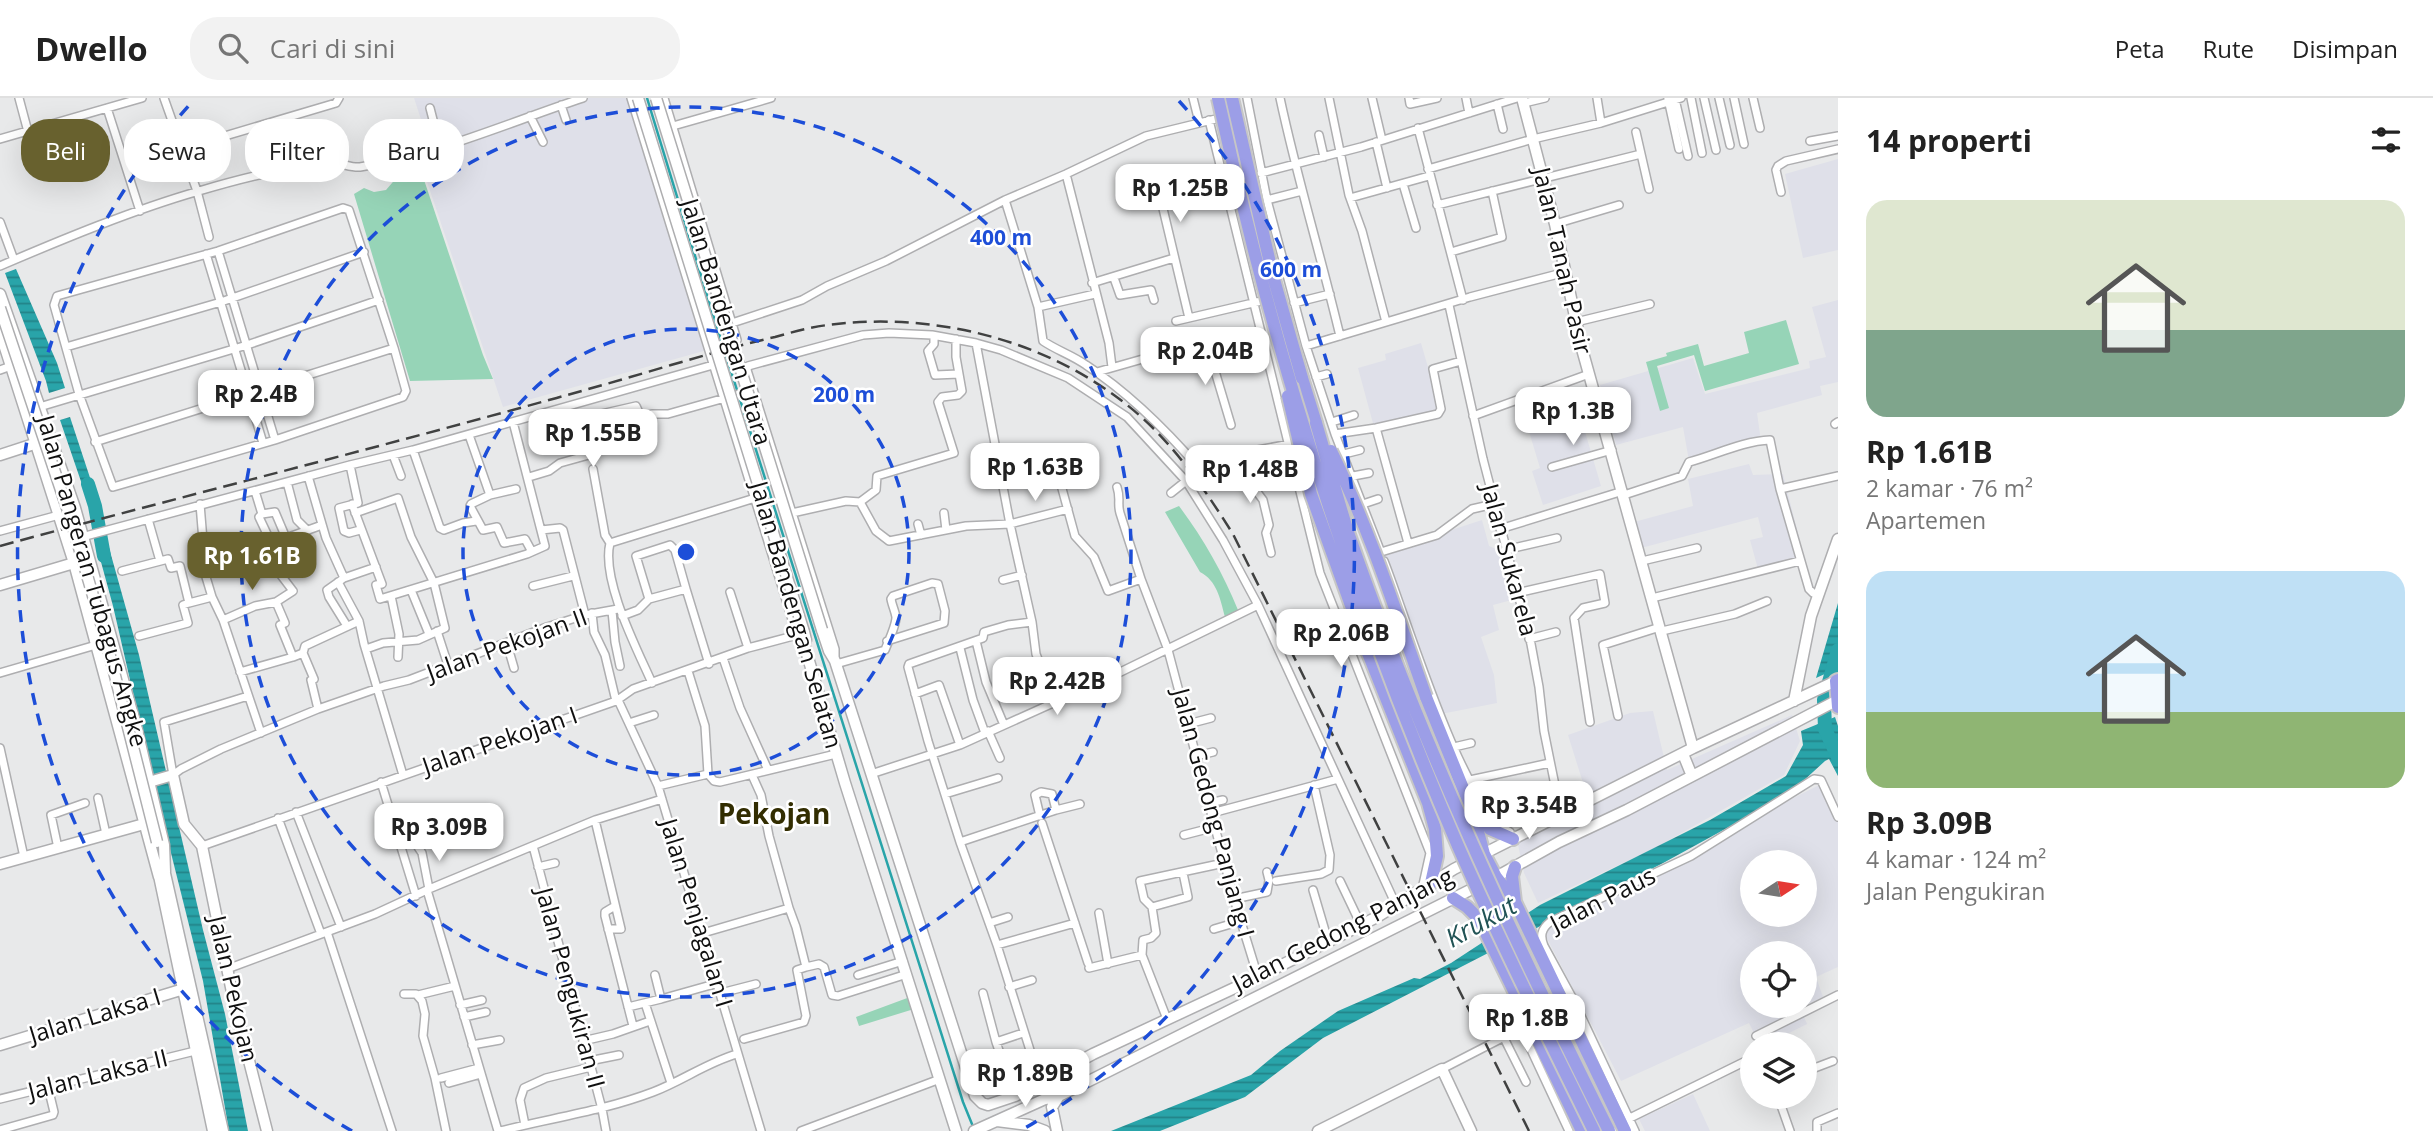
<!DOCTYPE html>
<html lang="id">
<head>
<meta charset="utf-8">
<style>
  body { margin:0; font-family:"Open Sans",sans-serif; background:#f2f2f2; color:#222; height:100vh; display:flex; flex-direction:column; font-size:26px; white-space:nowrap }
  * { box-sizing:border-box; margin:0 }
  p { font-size:23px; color:#767676 }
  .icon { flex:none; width:38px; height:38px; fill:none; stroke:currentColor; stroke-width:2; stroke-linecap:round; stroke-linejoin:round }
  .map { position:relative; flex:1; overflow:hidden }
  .details { display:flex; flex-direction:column; background:#fff; width:595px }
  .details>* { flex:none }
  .banner { position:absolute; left:21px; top:21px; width:665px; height:63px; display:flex; gap:14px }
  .needle { width:46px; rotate:78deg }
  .tools { position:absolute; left:1740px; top:752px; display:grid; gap:14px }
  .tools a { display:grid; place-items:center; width:77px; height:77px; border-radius:50%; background:#fff; box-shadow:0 7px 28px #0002; font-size:35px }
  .price { position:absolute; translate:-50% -60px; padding:0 16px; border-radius:14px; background:#fff; color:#222; font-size:23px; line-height:46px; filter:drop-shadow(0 2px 4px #0008) }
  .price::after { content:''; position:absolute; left:50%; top:42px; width:21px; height:16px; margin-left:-10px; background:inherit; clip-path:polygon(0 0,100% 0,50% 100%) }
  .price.on { background:#68612e; color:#fff }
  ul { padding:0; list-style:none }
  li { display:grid; align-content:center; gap:14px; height:371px; padding:0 28px }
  li span { display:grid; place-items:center; height:217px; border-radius:21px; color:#555 }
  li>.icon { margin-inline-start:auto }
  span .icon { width:126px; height:126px; fill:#fffc; stroke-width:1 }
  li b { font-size:30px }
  h2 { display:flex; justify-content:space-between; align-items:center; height:84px; padding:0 28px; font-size:30px }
  .chip { padding:0 24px; border-radius:28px; background:#fff; box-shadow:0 7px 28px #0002; font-size:24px; line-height:63px }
  .chip.on { background:#68612e; color:#fff }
  header { display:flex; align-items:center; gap:42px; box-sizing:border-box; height:98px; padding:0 35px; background:#fff; border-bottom:2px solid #e0e0e0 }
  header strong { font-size:33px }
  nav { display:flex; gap:38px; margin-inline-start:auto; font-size:24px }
  .search { width:490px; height:63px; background:#f2f2f2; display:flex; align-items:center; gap:18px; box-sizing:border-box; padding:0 24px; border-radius:28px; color:#767676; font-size:26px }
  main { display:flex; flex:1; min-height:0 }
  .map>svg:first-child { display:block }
  .built { fill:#dfe0e9; fill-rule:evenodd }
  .green { fill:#96d4b7 }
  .water { fill:url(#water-rules) }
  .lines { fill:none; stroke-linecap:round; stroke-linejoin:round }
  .stream { stroke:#29a4a9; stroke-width:2.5 }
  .river { stroke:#29a4a9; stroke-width:14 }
  .street-casing { stroke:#aeaeb0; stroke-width:10 }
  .secondary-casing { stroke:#aeaeb0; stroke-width:13 }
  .highway-casing { stroke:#c6c6c6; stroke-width:16 }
  .street { stroke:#fff; stroke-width:7 }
  .secondary { stroke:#fff; stroke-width:10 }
  .highway { stroke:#9c9ee7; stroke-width:12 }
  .rail { stroke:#404141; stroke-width:2.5; stroke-dasharray:14 7; stroke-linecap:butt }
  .secondary-bridge-casing { stroke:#aeaeb0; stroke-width:13; stroke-linecap:butt }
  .highway-bridge-casing { stroke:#c6c6c6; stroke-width:16; stroke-linecap:butt }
  .secondary-bridge { stroke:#fff; stroke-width:10 }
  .highway-bridge { stroke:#9c9ee7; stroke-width:12 }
  .ring { fill:none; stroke:#1d4ed8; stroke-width:3.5; stroke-dasharray:12 9 }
  .labels { text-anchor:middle; stroke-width:5; stroke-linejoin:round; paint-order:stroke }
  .street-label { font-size:24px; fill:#101010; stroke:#fff }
  .water-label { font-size:26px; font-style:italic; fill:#215355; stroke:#fff }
  .quarter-label { font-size:28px; font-weight:bold; fill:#322d01; stroke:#fff }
  .centre { fill:#1d4ed8; stroke:#fff; stroke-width:3.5 }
  .ring-label { font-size:21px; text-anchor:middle; font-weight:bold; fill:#1d4ed8; stroke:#fff; stroke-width:5; stroke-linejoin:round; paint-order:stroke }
</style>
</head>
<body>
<header>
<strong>Dwello</strong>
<div class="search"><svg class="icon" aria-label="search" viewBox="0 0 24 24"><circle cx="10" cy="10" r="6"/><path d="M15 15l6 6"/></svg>Cari di sini</div>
<nav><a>Peta</a><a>Rute</a><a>Disimpan</a></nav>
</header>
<main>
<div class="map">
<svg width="1838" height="1033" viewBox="0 0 1838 1033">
  <defs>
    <pattern id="water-rules" width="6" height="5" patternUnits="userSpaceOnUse" patternTransform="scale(1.75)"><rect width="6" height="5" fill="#29a4a9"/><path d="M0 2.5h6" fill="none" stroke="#228488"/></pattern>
  </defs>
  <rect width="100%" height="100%" fill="#e8e9ea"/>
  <path class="built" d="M414 0H630L711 251 503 309 419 60 444 53 432 55Z
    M1838 61V152L1803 160 1785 76Z
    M1838 202V284L1820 288 1822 297 1757 315 1761 343 1689 363 1683 329 1616 347 1600 287 1693 260 1705 296 1810 270 1809 263 1826 259 1812 209Z
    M1421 245 1440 311 1374 329 1358 270 1386 262 1385 256Z
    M1573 293 1601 388 1543 407 1532 373 1540 370 1522 310Z
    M1749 366 1753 377 1783 376 1804 459 1758 471 1750 442 1763 439 1758 419 1641 450 1634 424 1693 408 1688 381Z
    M1482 422 1489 448 1508 456 1519 500 1493 507 1499 532 1481 539 1494 577 1497 605 1441 616 1384 454Z
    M1653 613 1667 672 1792 617 1800 643 1784 677 1655 750 1538 805 1524 775 1516 737 1589 704 1568 637 1630 615Z
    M1823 685 1838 721V869L1816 879 1823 899 1804 908V856H1752V908H1803L1800 910 1807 926 1765 947H1760L1749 925 1621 983 1541 829ZM1752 765H1804V817H1752Z
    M1693 996 1710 1033H1645L1639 1021Z"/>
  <path class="green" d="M420 70 483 257 493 281 410 283 354 96 364 90 374 94 386 92 398 78Z
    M1786 222 1799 266 1705 293 1694 257 1657 268 1669 310 1660 313 1646 264 1667 258 1666 255 1698 246 1704 268 1749 255 1744 234Z
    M1179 408C1203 440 1223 475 1238 512L1225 519C1220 500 1217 483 1200 474L1165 414Z
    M910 899 914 911 859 928 856 919Z"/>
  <path class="water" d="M16 171 57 265 65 290 49 295 46 283 5 175Z
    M70 319 97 401 88 404 60 322Z
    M106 439 139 557 203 832 225 916 248 1033H229L203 883 157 699 113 508 95 442Z
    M1838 505V570L1816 580Z
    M1835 619 1838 628V678L1829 661 1825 663 1789 696 1665 764 1323 940 1245 999 1160 1033H1111L1251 977 1280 953 1338 913 1414 880 1420 881 1451 865 1540 807 1710 722 1786 678 1803 647 1801 633Z"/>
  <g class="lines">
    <path class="stream" d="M647 0 710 207 963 1004 974 1031"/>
    <path class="river" d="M88 386 95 408 104 458
      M1838 552 1824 602 1825 631 1838 659"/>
    <g class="street-casing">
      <path id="street" d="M19 0 39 75
        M164 0 197 93 209 139
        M631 0 799 544 804 546
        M664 0 737 242
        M1193 0 1199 24
        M1247 0 1267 102 1306 248 1335 336 1380 452
        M1280 0C1297 80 1321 158 1340 238
        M1329 0 1349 97 1362 133 1386 224
        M1372 0 1382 42
        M1409 0 1410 6 1437 0
        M1466 0 1469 15
        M1597 0 1601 25
        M1691 0 1702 55
        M1704 0 1716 52
        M1719 0 1730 47
        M1734 0 1744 46
        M1753 0 1760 30
        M1668 1 1679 51
        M1675 1 1688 58
        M1524 5 1545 0
        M1497 6 1503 31
        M561 7 566 22
        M107 10 140 113
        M430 10 440 49
        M530 18 543 44
        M1209 22 1320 475 1430 755 1422 791
        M673 28 771 0
        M1418 30 1463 202
        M1636 34 1649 91
        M1319 37 1324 59
        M0 41 142 0
        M1810 43 1838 38
        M1376 44 1387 90
        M181 51 336 5 339 0
        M1428 71 1533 41 1601 25 1681 0
        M1261 75 1361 49 1517 0
        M1066 76 1109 245 1112 269
        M1403 86 1416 130
        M1781 94 1776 72 1778 68 1786 63 1838 51
        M1160 98 1189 220
        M1350 100 1429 78
        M1005 102 1038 209 1043 243C1056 252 1072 257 1086 267 1129 295 1166 332 1199 370L1236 356 1290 346
        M1267 102 1302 93
        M1437 107 1641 56
        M343 110 349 112 394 250 406 293 403 299 275 342 113 389 79 296 54 207 57 198 218 153Z
        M0 124 14 162
        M1555 126 1619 107
        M218 153 275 342
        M1451 154 1502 139 1492 93
        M206 156 263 345
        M0 168C63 141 133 112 199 93 239 81 287 69 329 65 340 64 350 70 360 69 436 57 510 24 583 0
        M1114 180 1120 197 1151 192 1154 202
        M1092 185 1174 160
        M1294 205 1330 196
        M1449 207 1483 361 1531 546 1539 589 1544 633 1561 717
        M1038 209 1095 196
        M1176 223 1270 201
        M1576 224 1650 206
        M732 225 802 202 827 188 886 163 1005 102 1066 76 1146 38 1224 19
        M934 238V246L928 253 935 277 959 276
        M976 245 1010 426 1032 524 1036 556 1055 605
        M1306 248 1470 199 1566 174
        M66 249 221 204 364 154
        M0 272 11 268
        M1097 274 1206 243 1231 327
        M1316 279 1327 276
        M36 310 247 247 379 202
        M1473 318 1589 276
        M1332 324 1354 317
        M1835 326 1838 324
        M1376 330 1408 445
        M1335 336 1376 330 1438 316 1441 311 1433 271 1461 263
        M469 337 490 397
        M95 344 394 250
        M413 352 440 430 444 432 463 425 476 423
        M1245 354 1257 394 1263 402 1269 427 1266 435 1271 455
        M1344 356 1360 352
        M393 357 401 378
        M350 367 358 405 339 410 344 433 349 435 360 432
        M1552 369 1612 352
        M1000 370 1009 367 1055 365 1075 438 1094 459 1108 493 1141 481
        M593 371 605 437 610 445
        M308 378 326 440 344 480
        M1353 378 1369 375
        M529 379 549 373 560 365 596 355 588 319 636 308 641 319 652 316H668L750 293
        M287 384 297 422 307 432
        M1117 389C1121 401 1117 405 1120 415L1141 481 1168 552 1234 801 1258 879
        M516 391 490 397 471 406 470 408 483 432 497 429 504 445 525 441 531 452
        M1780 391 1838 378
        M1171 395 1186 383
        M1624 397 1682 378 1689 364C1715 357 1743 343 1770 342L1780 391 1809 491 1813 495 1818 496
        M860 404 876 392 877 378 954 355 938 304 942 299 958 297 962 293 956 259V241
        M200 406 206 479 212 499 223 522 261 635
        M352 406 382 486 376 487 380 501 527 456 545 448 513 324
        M1363 406 1378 401
        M355 415 398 400 411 439 434 485 445 530 418 542 383 545 366 551
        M792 415 846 403 860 404 876 433 889 443 966 428 1010 426 1068 411
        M944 415 946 432
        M262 416 275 414 286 440 322 427
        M148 421 160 463
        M918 426 921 437
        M1500 431 1623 393
        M541 432 560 430 563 432 585 517
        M0 433 59 417
        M67 443 350 367 413 352 713 267
        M1505 452 1557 440
        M1381 454 1437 437 1472 411 1494 406
        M1384 463C1406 518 1462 710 1510 734
        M1642 463 1697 450
        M122 473 168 461 171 470 180 468 189 505 212 499
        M1003 482 1022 477
        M338 484 359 523 364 546 403 677
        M533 488 573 478
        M411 492 429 536
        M730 494 748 550
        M1517 495 1600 476 1605 505 1583 510 1574 520 1590 624
        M391 498 399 536 398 559
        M1652 500 1800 463
        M649 501 636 458 670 447 675 452 686 491
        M612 513 615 544 620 568
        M592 515 594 534 605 557 616 603
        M622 518 638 512 649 501 686 491 709 566
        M223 522 255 508 276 504 293 493 274 468 262 440 267 436 259 419 262 416 255 393
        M1032 524 1008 527 984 534 983 540 909 566 908 569 928 643 960 744 997 847 1040 984
        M347 528 329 499 327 492 344 480 376 469
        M437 533 448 567
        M1662 533 1735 516 1767 503
        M139 538 188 525 183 507 189 505
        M1529 541 1556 534
        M976 543 986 584 1004 627
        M507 546 514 570
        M960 550 973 602 985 635
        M303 555 314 581 311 582 318 611
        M293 559 303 555 305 548 359 523
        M723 560 740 610 768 672
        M835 563V551L747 272 748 268 863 237 889 235 932 237 976 245 1001 252 1068 280 1127 319 1186 383 1223 442 1258 507 1396 807
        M836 566 885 552C888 544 896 528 896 519 895 513 892 507 891 501L893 498 932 485 938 486 945 513 944 525 887 543
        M240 574 293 559 280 527 285 525 276 504
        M0 575 96 547
        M652 585C637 551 601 482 610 445L755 400
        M915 596 939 587 960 647
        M248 598 164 624 173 677 181 671 221 651 318 611 384 588 409 582 547 529 585 517 618 511
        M618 602 658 688 761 1033
        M1618 618 1603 547 1660 529
        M629 625 654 617
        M1188 626 1211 620
        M988 633 1000 660
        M1454 649 1471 645
        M0 650 24 759
        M1196 658 1213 654
        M708 676 714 683 720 684 836 656
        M871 676 960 647 1102 583 1258 507
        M1470 682 1550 665
        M381 684 416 798
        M658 688 708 676 705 628 688 573
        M945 696 998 680
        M98 700 106 736
        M1209 705 1223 702
        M296 714 341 829
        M1212 715 1338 681
        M1040 718 1035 697 1041 694 1052 696 1056 712
        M278 720 321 836
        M595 722 621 831H608
        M1042 725 1088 865
        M1184 737 1215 729
        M960 744 1056 712 1080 706
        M202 748 616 603 633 591 748 550 797 537
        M533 748 602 1011 606 1033
        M418 749 422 755 429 791
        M58 750 51 717 85 705
        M538 769 555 765
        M1276 783 1321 776 1329 772 1330 757 1314 687
        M1340 783 1361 827
        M427 792 498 1033
        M1313 792 1328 843
        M1234 801 1267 794 1269 782 1267 774
        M615 808 605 814V818L633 928
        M1152 809 1144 801 1140 783 1224 765
        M789 810 796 829 806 869 819 866 824 869 832 897 838 898 907 876
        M1099 815 1108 866
        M989 825 1008 819
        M1214 831 1241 823
        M327 834 392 1033
        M703 835 789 810 769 738 761 697 752 677
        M997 847 1075 825
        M1089 870 1142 857
        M227 871 375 816 429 791 595 722 662 701
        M858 877 903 863
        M1009 889 1032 882
        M721 895 756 886
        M983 895 996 944 1023 935
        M404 896H416L422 903 425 916 423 938 435 980 446 1033
        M418 897 455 888
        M661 901 718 885
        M645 905 671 985
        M460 907 482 902
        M628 909 661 901 655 877
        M464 919 486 914
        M1167 921 1142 857 1143 842 1151 840 1156 835 1152 809 1188 799 1183 775
        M1756 938 1838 897
        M1504 940 1526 984
        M744 941 804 924 806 918 797 872 806 869
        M583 943 613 936 650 923
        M996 944 1015 998
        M472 947 500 942
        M589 963 619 957
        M1442 971 1514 934 1519 935 1526 941 1569 1033
        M1804 974 1833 963
        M441 980 479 970
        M449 985 481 976
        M1778 999 1790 1033
        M0 1001 195 953
        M1630 1020 1752 960
        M525 1027 520 1002 524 990 546 980 591 969
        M0 1032 53 1017 54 1014 48 989
        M500 1033C551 1020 603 1013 653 994 682 983 708 964 737 956
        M801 1033 940 981
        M1635 1033 1574 903 1544 848C1540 838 1541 831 1550 824L1691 758 1814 681 1821 682 1838 719
        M1817 1033V1024L1838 1015"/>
    </g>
    <g class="secondary-casing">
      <path id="secondary" d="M1522 0 1555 126 1582 251 1693 650
        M0 196 75 410 136 628 164 747 165 774
        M0 234 74 465 159 779
        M0 357 37 345
        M0 487 74 465
        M822 532 829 553 835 563 975 998 982 1005 988 1007 1015 998 1093 956 1258 879 1377 819 1454 771 1495 750 1693 650 1836 583
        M804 534 806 542 804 546 845 685 956 1033
        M1794 603 1811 518 1838 441
        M1683 656 1692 678
        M149 684 173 677 184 726 202 748 234 904 267 1033
        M0 766 144 726
        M164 771 223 1033
        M158 773 213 1033
        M0 947 187 890
        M997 1023 1029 1027 1045 1033
        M974 1033 1045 1001 1059 998 1496 779 1559 744 1627 712 1836 603
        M1057 1033 1052 1009 1059 998
        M1318 1033 1442 971 1471 1033"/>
    </g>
    <g class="highway-casing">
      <path id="highway" d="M1302 280 1316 325
        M1368 555 1428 705 1435 731 1437 758 1431 785
        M1838 582 1836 583 1838 609
        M1426 599 1473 715 1484 756 1496 779 1513 801
        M1475 710 1490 731 1513 741
        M1515 769 1512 778 1515 804 1625 1033
        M1453 800 1467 809 1479 821 1582 1033"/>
    </g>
    <use href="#street" class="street"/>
    <use href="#secondary" class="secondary"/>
    <use href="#highway" class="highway"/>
    <path class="rail" d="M0 448C161 404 322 364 483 320 546 303 608 286 671 267 706 257 740 247 775 239 793 234 810 229 828 227 943 212 1068 247 1152 329 1184 361 1209 398 1233 436L1529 1033"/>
    <g class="secondary-bridge-casing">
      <path id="secondary-bridge" d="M638 0 804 534
        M656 0 822 532
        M0 210 71 422 107 546 157 744"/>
    </g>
    <g class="highway-bridge-casing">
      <path id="highway-bridge" d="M1218 0C1273 256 1354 507 1458 748 1500 844 1548 939 1594 1033
        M1232 0 1273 178 1302 280
        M1288 298 1311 396 1368 555
        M1316 325C1327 362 1337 400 1349 437 1420 642 1512 839 1609 1033
        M1331 353C1370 432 1397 517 1426 599"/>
    </g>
    <use href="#secondary-bridge" class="secondary-bridge"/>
    <use href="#highway-bridge" class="highway-bridge"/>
  </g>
  <g class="ring">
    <circle cx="686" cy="454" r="223"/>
    <circle cx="686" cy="454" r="445"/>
    <path d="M352 1033A668 668 0 0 1 193 3M1179 3A668 668 0 0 1 1020 1033"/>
  </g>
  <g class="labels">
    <g class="street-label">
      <text transform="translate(1562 163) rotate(77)" y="8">Jalan Tanah Pasir</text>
      <text transform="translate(726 224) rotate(73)" y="8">Jalan Bandengan Utara</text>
      <text transform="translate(1509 462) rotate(75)" y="8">Jalan Sukarela</text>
      <text transform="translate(92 483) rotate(74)" y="8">Jalan Pangeran Tubagus Angke</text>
      <text transform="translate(796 517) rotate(74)" y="8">Jalan Bandengan Selatan</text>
      <text transform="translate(507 547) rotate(-20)" y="8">Jalan Pekojan II</text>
      <text transform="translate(500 643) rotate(-19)" y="8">Jalan Pekojan I</text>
      <text transform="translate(1213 715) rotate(75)" y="8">Jalan Gedong Panjang I</text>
      <text transform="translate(1603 802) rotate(-27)" y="8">Jalan Paus</text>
      <text transform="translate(696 815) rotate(73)" y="8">Jalan Penjagalan I</text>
      <text transform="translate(1343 832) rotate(-27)" y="8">Jalan Gedong Panjang</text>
      <text transform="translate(570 890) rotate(75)" y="8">Jalan Pengukiran II</text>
      <text transform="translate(233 891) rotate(77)" y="8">Jalan Pekojan</text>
      <text transform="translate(95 918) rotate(-17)" y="8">Jalan Laksa I</text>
      <text transform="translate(98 977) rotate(-14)" y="8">Jalan Laksa II</text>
    </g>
    <g class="water-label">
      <text transform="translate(1481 824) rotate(-29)" y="9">Krukut</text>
    </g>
    <g class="quarter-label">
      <text x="774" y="726">Pekojan</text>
    </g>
  </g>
  <circle cx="686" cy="454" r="10" class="centre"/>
  <g class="ring-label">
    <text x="1001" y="147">400 m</text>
    <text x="1291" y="179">600 m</text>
    <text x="844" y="304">200 m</text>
  </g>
</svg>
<div class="tools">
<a><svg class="needle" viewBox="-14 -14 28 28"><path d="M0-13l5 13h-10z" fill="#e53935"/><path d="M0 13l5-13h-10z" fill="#767676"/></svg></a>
<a><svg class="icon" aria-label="locate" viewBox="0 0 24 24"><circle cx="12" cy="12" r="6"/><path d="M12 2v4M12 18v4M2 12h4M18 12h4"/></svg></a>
<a><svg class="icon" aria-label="layers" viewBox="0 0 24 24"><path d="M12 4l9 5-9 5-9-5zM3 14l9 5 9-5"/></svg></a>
</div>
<b class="price" style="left:1180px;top:126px">Rp 1.25B</b>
<b class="price" style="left:1205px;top:289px">Rp 2.04B</b>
<b class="price" style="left:256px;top:332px">Rp 2.4B</b>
<b class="price" style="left:1573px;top:349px">Rp 1.3B</b>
<b class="price" style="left:593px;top:371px">Rp 1.55B</b>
<b class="price" style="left:1035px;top:405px">Rp 1.63B</b>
<b class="price" style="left:1250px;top:407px">Rp 1.48B</b>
<b class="price on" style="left:252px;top:494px">Rp 1.61B</b>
<b class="price" style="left:1341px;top:571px">Rp 2.06B</b>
<b class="price" style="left:1057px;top:619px">Rp 2.42B</b>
<b class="price" style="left:1529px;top:743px">Rp 3.54B</b>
<b class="price" style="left:439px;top:765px">Rp 3.09B</b>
<b class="price" style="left:1527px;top:956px">Rp 1.8B</b>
<b class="price" style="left:1025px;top:1011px">Rp 1.89B</b>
<div class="banner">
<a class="chip on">Beli</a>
<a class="chip">Sewa</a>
<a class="chip">Filter</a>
<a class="chip">Baru</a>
</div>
</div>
<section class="details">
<h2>14 properti<svg class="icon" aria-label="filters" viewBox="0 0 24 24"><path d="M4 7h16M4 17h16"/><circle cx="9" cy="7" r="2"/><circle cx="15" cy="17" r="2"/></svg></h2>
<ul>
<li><span style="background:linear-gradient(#dfe7d0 60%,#7fa58c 0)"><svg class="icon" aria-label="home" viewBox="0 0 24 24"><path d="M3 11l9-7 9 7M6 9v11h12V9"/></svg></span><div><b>Rp 1.61B</b><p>2 kamar · 76 m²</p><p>Apartemen</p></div></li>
<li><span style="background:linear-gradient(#bfe0f5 65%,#8fb573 0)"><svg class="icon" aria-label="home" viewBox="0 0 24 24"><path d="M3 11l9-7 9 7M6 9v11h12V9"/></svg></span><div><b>Rp 3.09B</b><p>4 kamar · 124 m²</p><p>Jalan Pengukiran</p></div></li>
</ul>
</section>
</main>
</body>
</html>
